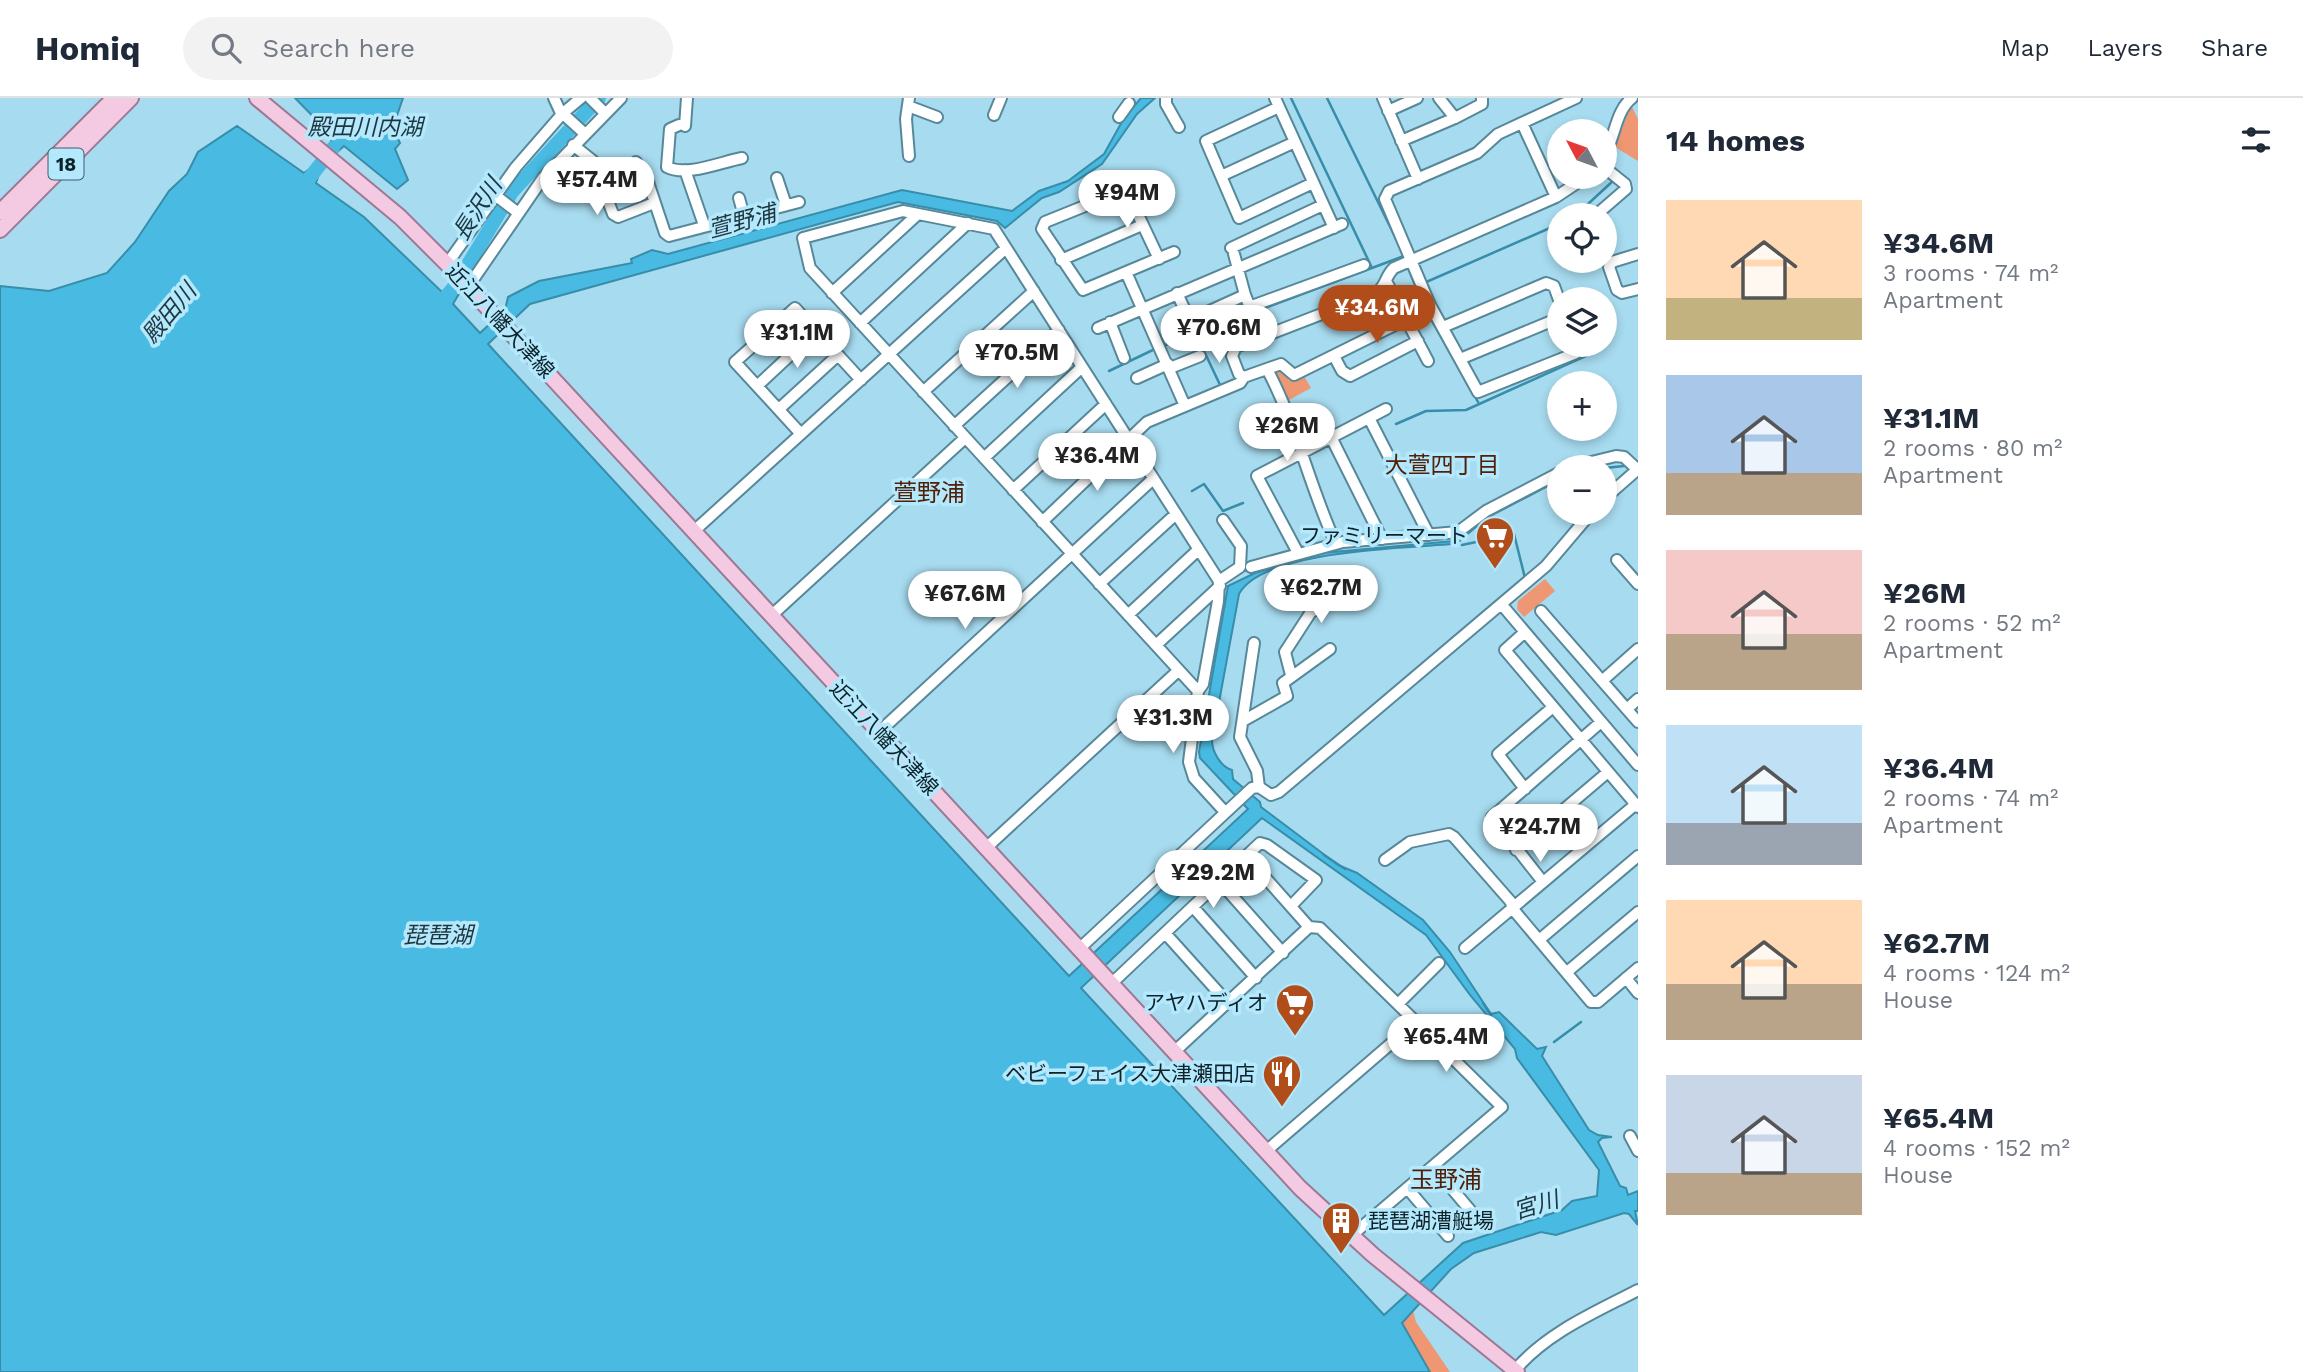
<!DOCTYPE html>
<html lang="en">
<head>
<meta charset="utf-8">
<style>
  body { margin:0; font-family:"Work Sans","Noto Sans JP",sans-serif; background:#f2f2f3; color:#1f2937; height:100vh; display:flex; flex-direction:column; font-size:26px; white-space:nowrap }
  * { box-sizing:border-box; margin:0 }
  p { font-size:23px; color:#747a83 }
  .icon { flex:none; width:38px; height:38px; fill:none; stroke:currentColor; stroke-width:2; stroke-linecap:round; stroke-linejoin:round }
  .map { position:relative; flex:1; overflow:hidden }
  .side { display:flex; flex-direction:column; background:#fff; width:665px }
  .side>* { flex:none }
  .needle { width:46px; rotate:311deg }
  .buttons { position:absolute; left:1547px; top:21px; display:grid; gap:14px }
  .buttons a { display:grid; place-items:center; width:70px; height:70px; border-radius:50%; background:#fff; box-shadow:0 4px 10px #0003; font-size:35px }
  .price { position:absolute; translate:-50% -60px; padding:0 16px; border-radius:24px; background:#fff; color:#222; font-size:23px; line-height:46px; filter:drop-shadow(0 2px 4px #0008) }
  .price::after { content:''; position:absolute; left:50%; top:42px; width:21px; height:16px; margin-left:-10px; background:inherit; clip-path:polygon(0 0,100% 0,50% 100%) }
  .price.current { background:#b14d1a; color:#fff }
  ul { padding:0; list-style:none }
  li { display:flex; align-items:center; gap:21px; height:175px; padding:0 28px }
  li span { display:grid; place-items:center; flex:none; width:196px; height:140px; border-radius:0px; color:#555 }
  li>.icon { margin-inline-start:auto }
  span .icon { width:84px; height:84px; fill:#fffc; stroke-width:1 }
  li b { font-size:30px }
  h2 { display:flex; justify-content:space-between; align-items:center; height:84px; padding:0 28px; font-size:30px }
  header { display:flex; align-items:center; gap:42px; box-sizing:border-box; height:98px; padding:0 35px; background:#fff; border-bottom:2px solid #e0e1e3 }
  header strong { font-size:33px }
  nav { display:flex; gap:38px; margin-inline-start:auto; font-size:24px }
  .search { width:490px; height:63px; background:#f2f2f3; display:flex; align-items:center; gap:18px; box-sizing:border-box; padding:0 24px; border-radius:38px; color:#747a83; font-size:26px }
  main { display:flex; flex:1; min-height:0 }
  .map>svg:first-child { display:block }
  .green { fill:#ee9772 }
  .water { fill:#49bbe2; stroke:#378daa; stroke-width:2; fill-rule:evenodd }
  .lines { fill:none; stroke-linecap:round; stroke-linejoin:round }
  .stream { stroke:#378daa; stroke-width:2.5 }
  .river { stroke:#49bbe2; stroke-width:14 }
  .minor-casing { stroke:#57889a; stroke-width:14 }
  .major-casing { stroke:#9d7894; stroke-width:18 }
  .minor { stroke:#fff; stroke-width:10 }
  .major { stroke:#f3cae2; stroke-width:14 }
  .labels { text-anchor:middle; stroke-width:7; stroke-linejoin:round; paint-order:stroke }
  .shield { fill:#b4e8fc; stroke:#3f5d68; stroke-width:2 }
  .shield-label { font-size:19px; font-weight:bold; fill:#0d2229 }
  .street-label { font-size:21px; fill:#0d2229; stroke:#b4e8fc }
  .poi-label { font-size:21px; fill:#0d2229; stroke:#b4e8fc; text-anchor:end }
  .water-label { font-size:23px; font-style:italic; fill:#1e363f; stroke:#b4e8fc }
  .neighbourhood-label { font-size:23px; fill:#502008; stroke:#b4e8fc }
  .quarter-label { font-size:24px; fill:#502008; stroke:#b4e8fc }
</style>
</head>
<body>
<header>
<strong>Homiq</strong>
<div class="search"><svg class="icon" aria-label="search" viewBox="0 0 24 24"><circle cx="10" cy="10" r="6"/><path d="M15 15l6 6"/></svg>Search here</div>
<nav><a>Map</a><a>Layers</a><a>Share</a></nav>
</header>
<main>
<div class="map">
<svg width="1638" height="1274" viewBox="0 0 1638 1274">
  <rect width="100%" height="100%" fill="#a7dbef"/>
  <path class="green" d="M1631 7 1638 21V63L1615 49Z
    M1275 271 1284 274 1289 283 1304 278 1311 290 1287 303 1272 273Z
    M1545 481 1555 493 1524 519 1517 511 1518 503Z
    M1413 1212 1416 1224 1450 1274H1430L1402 1229 1404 1221Z"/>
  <path class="water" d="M295 0H403L393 29 400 45 395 51 408 82 397 91 344 48 335 56 328 50 333 39Z
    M1141 0H1155L1137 16 1102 66 1059 94 1042 100 1005 130 997 123 898 104 530 206 488 246 1069 878 1248 711 1200 660 1199 654 1228 488 1255 475 1322 455 1453 443V446C1405 450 1263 452 1239 496L1212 642C1212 654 1221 669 1232 672L1233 681 1260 704 1261 709 1338 767 1357 775 1423 822 1450 854 1491 916 1499 914 1537 951 1546 949 1542 958 1589 1032 1598 1037 1612 1039 1602 1040 1598 1044 1620 1088 1626 1090 1628 1097 1638 1093V1113H1635L1638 1127 1629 1116 1624 1115 1556 1137 1541 1134 1474 1155 1451 1171 1402 1225 1430 1274H0V188L49 193 107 175 135 144 169 93 187 76 198 54 237 28 304 75 312 69 319 76 316 85 364 119 443 195 451 183 460 194 453 206 480 235 505 212 508 199 539 183 632 165 631 161 652 152 668 156 902 92 1012 113 1039 93 1068 83 1104 56 1124 20ZM1262 720 1426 837 1470 897 1515 951 1517 960 1599 1072 1597 1098 1572 1103 1562 1112 1463 1145 1384 1217 1081 890Z"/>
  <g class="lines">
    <path class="stream" d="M1291 0 1372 170
      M1327 0 1401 151
      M1576 117 1614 82
      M1407 167 1423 207 1478 304
      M1424 185 1559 126
      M1257 213 1404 158
      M1196 236 1221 289
      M1163 248 1245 218
      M1109 273 1157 250
      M1396 326 1426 313 1466 312 1590 256
      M1605 370 1624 368
      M1192 393 1204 386 1223 413 1243 405
      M1451 445 1459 443 1486 420 1559 382
      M1462 447 1514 436 1525 480
      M1324 757 1345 771
      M1483 905 1491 917
      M1554 944 1581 924"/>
    <path class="river" d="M304 87 333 50
      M442 203 455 188 512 94 599 0"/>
    <g class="minor-casing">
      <path id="minor" d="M554 0 560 13 584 35
        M590 0 605 15
        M1166 0V6L1179 29
        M1275 0 1334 130
        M1383 0 1418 81
        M1576 0 1498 36 1477 55 1389 93 1385 101 1430 207 1478 294 1576 255 1578 247
        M908 8 937 19
        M1279 9 1206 43 1239 120 1313 85
        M1388 13 1417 0
        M994 17 1001 0
        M1119 19 1129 5
        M1455 20 1482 6V0
        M1522 25 1556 99
        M679 27 670 31 667 69C686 79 721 64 742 60
        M685 28 687 0
        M1401 43 1455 20 1439 0
        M573 47 593 63 613 116 618 119 654 105
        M1605 56C1615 39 1616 12 1632 0
        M909 58 906 21 909 0
        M685 72 704 127
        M1221 78 1295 44
        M777 80 786 107
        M1142 85 1045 124 1042 131 1083 192 1126 174 1185 308
        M604 89 636 64 648 84 665 135 669 138 799 104
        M1125 89 1159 161
        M495 97 517 114
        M739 100 744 118
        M1596 117 1626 91 1625 86 1605 70
        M1231 150 1323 107
        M1234 156 1245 197 1262 239
        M1638 156 1612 164 1609 169 1617 192 1622 195 1638 191
        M1061 162 1142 127
        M447 166 516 69 563 15 581 0
        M1126 174 1174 154
        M1386 183 1428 263
        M468 189 543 80 621 0
        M832 195 918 116
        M1177 195 1188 219 1192 221 1245 197
        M1249 209 1364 167
        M1407 221 1294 277 1281 266 1244 279 1239 276 1232 258 1236 249 1376 195C1386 189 1385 178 1394 170L1556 99 1586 79
        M1110 224 1124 260
        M860 225 968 125
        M1443 229 1546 185 1554 188 1559 202
        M1098 230 1342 126
        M1334 258 1342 273 1350 278 1418 243
        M1460 261 1559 220
        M1170 270 1200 258
        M1267 271C1297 327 1309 388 1336 446
        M1137 280 1168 266
        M757 288 816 233
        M923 294 1034 193
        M779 311 838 257
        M1369 320 1429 437
        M954 328 1059 232
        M801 336 735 264 795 210 861 282
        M1331 339 1382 441
        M984 360 1082 269
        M1571 369 1616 358 1624 359 1637 371
        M1013 392 1106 306
        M1605 400 1638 371
        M1042 424 1147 324 1240 285 1244 279
        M694 433 1006 150
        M1298 455 1257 378 1386 311
        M1617 462 1638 486
        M1251 469 1343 444 1458 434 1486 413 1559 375
        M1219 483 1240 469 1241 448 1223 422
        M1099 486 1176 416
        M1502 507 1638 667
        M1541 513 1638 624
        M772 517 965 340
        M1128 517 1198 452
        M1525 534 1505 552 1638 709
        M1254 545 1240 639 1257 673 1259 689
        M1156 547 1220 488
        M1291 577 1285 554 1311 514 1324 507 1318 494
        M1603 582 1638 551
        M1198 593 1203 586 1218 503 1219 483 994 131 903 113 803 140 810 170 1198 593 1189 664 1194 680 1225 714
        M1627 611 1638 601
        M1243 623 1287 598 1283 585 1330 551
        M879 634 1153 381
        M1525 691 1498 656 1553 609
        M986 750 1179 572
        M1516 752 1608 674
        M1385 762 1410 744 1449 736 1454 739 1511 804 1512 810 1591 904H1598L1638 870
        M1220 784 1283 855
        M1543 784 1492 719 1601 624
        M1193 809 1256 880
        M1309 829 1320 830 1416 924
        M1165 835 1228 905
        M1539 842 1638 758
        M1465 850 1636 706
        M1079 851 1252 690 1259 689 1271 697 1279 694 1546 468 1591 415
        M1567 874 1638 814
        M1626 880 1638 895
        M1111 886 1260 745 1267 747 1316 782 1291 808
        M1398 906 1439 865
        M1174 954 1309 829 1247 759
        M1630 1038 1638 1053
        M1265 1054 1416 924 1502 1009 1351 1138
        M1433 1068 1480 1124
        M1407 1090 1448 1138
        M1515 1272C1548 1234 1594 1215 1638 1192"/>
    </g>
    <g class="major-casing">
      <path id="major" d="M257 0 400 119 447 166 1300 1090 1373 1157 1517 1274
        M0 114 114 0
        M0 132 131 0"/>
    </g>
    <use href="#minor" class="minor"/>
    <use href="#major" class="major"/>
  </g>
  <defs>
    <g id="supermarket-pin" transform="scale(2.0125)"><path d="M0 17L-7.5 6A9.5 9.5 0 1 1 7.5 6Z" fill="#b14d1a" stroke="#b4e8fc"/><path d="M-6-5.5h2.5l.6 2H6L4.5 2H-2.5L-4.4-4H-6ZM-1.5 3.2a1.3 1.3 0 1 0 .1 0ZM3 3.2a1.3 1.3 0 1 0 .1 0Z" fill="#fff"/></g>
    <g id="restaurant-pin" transform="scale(2.0125)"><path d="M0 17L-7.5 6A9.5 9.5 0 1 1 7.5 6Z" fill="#b14d1a" stroke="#b4e8fc"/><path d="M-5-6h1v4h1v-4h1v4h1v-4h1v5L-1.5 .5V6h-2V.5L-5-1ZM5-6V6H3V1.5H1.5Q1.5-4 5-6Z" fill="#fff"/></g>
    <g id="building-pin" transform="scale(2.0125)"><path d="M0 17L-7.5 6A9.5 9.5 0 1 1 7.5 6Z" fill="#b14d1a" stroke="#b4e8fc"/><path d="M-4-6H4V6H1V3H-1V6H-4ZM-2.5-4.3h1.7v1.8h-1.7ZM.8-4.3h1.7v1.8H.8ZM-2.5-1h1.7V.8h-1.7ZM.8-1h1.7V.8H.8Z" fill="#fff"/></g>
  </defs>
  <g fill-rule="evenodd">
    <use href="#supermarket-pin" x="1495" y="438"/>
    <use href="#supermarket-pin" x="1295" y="905"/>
    <use href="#restaurant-pin" x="1282" y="976"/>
    <use href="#building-pin" x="1341" y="1123"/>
  </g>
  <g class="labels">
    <rect class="shield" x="48.5" y="50.5" width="35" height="31" rx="5"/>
    <g class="shield-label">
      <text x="66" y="73">18</text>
    </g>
    <g class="street-label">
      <text transform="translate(500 223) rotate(47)" y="7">近江八幡大津線</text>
      <text transform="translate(884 640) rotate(47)" y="7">近江八幡大津線</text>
    </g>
    <g class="poi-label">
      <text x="1468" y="445">ファミリーマート</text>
      <text x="1268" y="912">アヤハディオ</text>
      <text x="1255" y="983">ベビーフェイス大津瀬田店</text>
      <text x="1368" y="1130" text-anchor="start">琵琶湖漕艇場</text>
    </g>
    <g class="water-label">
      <text x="365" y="37">殿田川内湖</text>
      <text transform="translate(477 111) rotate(-57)" y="8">長沢川</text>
      <text transform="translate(742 123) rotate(-15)" y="8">萱野浦</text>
      <text transform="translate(169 215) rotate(-50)" y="8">殿田川</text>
      <text x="438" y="845">琵琶湖</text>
      <text transform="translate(1536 1107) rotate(-17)" y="8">宮川</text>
    </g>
    <g class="neighbourhood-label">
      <text x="1442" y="375">大萱四丁目</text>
    </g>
    <g class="quarter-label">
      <text x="929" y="403">萱野浦</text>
      <text x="1446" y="1090">玉野浦</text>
    </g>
  </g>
</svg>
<div class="buttons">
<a><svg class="needle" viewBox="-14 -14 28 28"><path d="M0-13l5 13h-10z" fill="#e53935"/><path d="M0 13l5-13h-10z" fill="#747a83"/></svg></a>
<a><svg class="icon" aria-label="locate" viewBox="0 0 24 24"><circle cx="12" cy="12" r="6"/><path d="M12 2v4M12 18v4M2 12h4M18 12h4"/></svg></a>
<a><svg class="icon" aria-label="layers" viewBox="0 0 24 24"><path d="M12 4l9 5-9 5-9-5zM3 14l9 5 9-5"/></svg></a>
<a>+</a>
<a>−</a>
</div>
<b class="price" style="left:597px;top:119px">¥57.4M</b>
<b class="price" style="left:1127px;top:132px">¥94M</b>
<b class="price current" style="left:1377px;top:247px">¥34.6M</b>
<b class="price" style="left:1219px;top:267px">¥70.6M</b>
<b class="price" style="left:797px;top:272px">¥31.1M</b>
<b class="price" style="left:1017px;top:292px">¥70.5M</b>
<b class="price" style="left:1287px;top:365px">¥26M</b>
<b class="price" style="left:1097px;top:395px">¥36.4M</b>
<b class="price" style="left:1321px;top:527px">¥62.7M</b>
<b class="price" style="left:965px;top:533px">¥67.6M</b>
<b class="price" style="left:1173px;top:657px">¥31.3M</b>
<b class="price" style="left:1540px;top:766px">¥24.7M</b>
<b class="price" style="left:1213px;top:812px">¥29.2M</b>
<b class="price" style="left:1446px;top:976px">¥65.4M</b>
</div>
<section class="side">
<h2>14 homes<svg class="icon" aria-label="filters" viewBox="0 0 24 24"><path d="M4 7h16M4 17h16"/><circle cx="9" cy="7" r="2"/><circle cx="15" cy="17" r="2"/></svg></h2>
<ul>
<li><span style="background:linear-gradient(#ffd9b3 70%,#c2b280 0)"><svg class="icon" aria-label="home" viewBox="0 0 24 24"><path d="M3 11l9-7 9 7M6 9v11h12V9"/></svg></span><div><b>¥34.6M</b><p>3 rooms · 74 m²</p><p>Apartment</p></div></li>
<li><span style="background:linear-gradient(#a9c7e8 70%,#b9a48a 0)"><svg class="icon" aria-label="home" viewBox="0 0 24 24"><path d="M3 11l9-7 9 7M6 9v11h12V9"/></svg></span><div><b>¥31.1M</b><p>2 rooms · 80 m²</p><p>Apartment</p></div></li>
<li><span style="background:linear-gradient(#f6c9c9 60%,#b9a48a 0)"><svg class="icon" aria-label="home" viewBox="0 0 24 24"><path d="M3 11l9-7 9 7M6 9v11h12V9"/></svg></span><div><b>¥26M</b><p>2 rooms · 52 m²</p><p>Apartment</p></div></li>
<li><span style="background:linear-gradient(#bfe0f5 70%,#9aa5b1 0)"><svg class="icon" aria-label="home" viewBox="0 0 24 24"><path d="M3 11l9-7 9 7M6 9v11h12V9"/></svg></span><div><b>¥36.4M</b><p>2 rooms · 74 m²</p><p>Apartment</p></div></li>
<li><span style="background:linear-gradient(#ffd9b3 60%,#b9a48a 0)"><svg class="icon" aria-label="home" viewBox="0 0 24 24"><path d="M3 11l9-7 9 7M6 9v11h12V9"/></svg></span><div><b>¥62.7M</b><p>4 rooms · 124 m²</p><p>House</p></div></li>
<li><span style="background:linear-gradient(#c9d6e8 70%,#b9a48a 0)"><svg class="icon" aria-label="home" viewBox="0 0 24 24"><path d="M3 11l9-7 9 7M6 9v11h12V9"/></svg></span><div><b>¥65.4M</b><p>4 rooms · 152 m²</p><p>House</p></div></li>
</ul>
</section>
</main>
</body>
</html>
